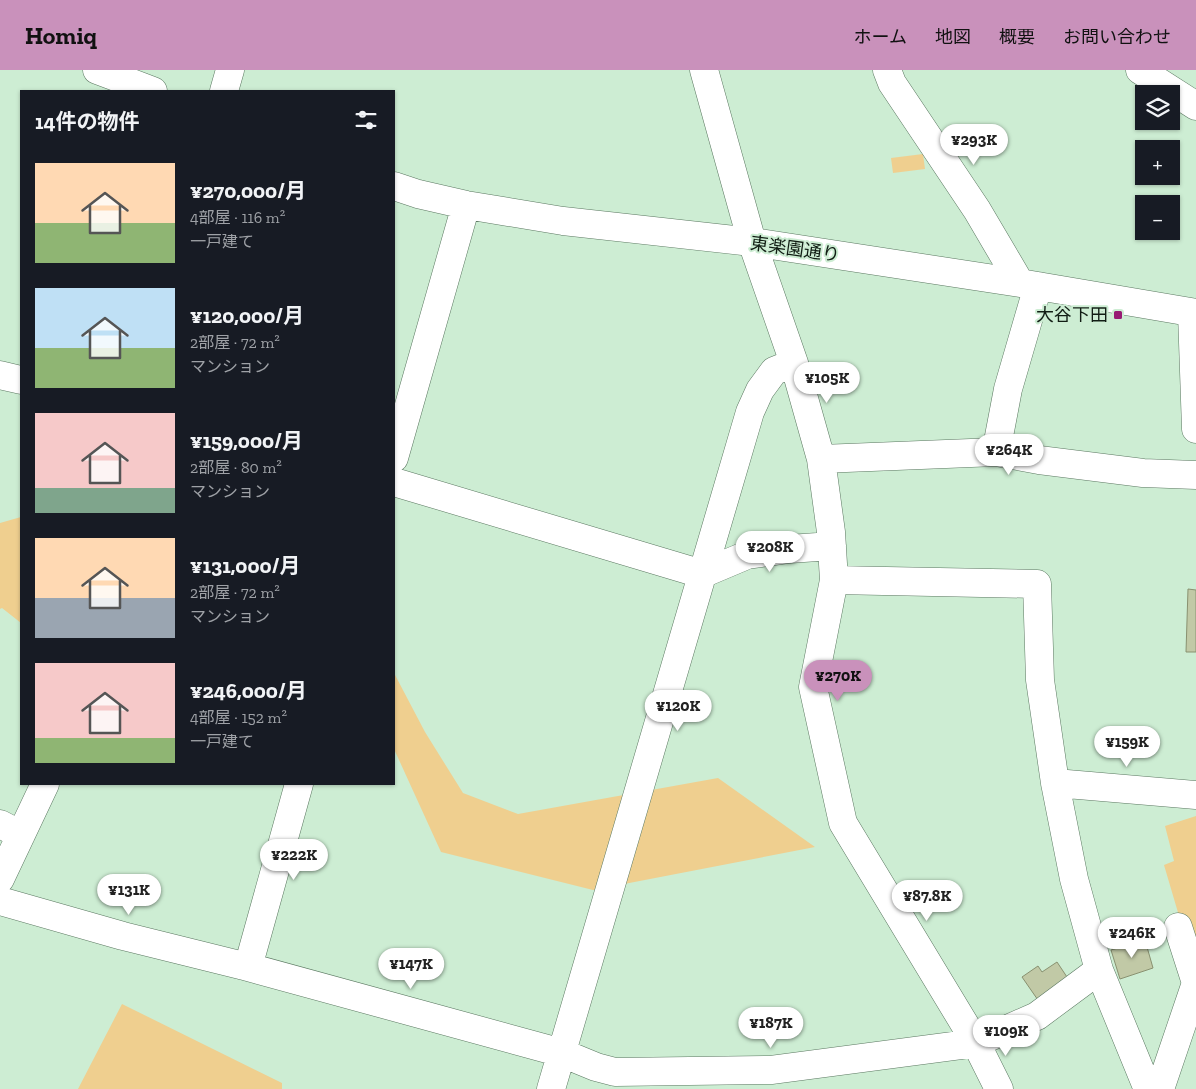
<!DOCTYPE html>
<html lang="ja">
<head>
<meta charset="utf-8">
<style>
  body { margin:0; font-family:"Zilla Slab","Noto Sans JP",serif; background:#242831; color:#f1f3f6; height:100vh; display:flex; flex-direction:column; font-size:19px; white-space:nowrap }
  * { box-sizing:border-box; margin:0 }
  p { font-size:16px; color:#9ea1a6 }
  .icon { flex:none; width:28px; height:28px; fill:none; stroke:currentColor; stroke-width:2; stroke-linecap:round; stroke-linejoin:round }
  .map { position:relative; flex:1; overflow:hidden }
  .side { position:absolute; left:20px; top:20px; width:375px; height:695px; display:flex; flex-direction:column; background:#171b24; border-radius:0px; box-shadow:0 1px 4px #0004 }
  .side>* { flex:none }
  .tools { position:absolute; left:1135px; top:15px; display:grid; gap:10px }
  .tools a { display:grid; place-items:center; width:45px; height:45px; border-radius:0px; background:#171b24; box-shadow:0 1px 4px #0004; font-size:25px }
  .price { position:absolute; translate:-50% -42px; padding:0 11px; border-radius:18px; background:#fff; color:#222; font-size:16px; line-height:32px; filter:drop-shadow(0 1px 2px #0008) }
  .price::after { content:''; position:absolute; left:50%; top:30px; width:15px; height:11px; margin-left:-8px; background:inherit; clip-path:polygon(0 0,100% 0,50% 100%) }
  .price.on { background:#c991bb; color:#111 }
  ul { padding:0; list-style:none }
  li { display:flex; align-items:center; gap:15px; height:125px; padding:0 15px }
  li span { display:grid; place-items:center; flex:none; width:140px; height:100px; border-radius:0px; color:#555 }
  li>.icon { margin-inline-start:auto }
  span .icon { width:60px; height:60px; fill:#fffc; stroke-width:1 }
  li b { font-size:21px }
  h2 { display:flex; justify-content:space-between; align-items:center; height:60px; padding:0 15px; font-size:21px }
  header { display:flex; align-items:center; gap:30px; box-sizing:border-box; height:70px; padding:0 25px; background:#c991bb; color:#111 }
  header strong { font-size:24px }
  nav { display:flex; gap:28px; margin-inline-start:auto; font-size:18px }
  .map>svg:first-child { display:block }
  .green { fill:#efcf8f }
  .building { fill:#c1c9a6; stroke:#899170 }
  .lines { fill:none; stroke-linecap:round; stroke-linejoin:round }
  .minor-casing { stroke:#5b7861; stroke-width:29 }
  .minor { stroke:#fff; stroke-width:28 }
  .poi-dot { fill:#981a73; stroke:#cdedd3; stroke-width:2 }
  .labels { text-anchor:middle; stroke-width:4; stroke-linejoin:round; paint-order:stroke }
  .street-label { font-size:18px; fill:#111d14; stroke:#cdedd3 }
  .poi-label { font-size:18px; fill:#111d14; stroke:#cdedd3; text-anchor:end }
</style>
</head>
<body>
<header>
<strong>Homiq</strong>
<nav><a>ホーム</a><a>地図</a><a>概要</a><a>お問い合わせ</a></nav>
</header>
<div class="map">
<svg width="1196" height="1019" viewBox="0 0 1196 1019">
  <rect width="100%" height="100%" fill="#cdedd3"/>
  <path class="green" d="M923 84 925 99 893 103 891 88Z
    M21 447V553L2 538 0 539V453Z
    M394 603 425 662 463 723 518 744 718 708 815 777 593 820 441 782 394 679Z
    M1196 746V868L1187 873 1164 795 1174 791 1165 756Z
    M122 934 282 1013V1019H78Z"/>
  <path class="building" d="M1188 519 1196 520V582H1186Z
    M1145 870 1153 898 1120 909 1111 880Z
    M1057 892 1071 913 1040 933 1022 907 1038 896 1042 902Z"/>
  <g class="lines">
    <g class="minor-casing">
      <path id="minor" d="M97 0 153 21
        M704 0 752 172 794 293 821 389 831 462 834 510 813 617 843 753 976 973 999 1019
        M887 0 892 13 977 140 1020 213
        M1140 0 1196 36
        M224 21 230 0
        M394 116 418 124 466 135 563 151 752 172 1020 213 1196 243
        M1192 243 1196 359
        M0 305 21 310
        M996 382 1008 319 1038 216
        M394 388 466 135
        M821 389 996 382 1039 390 1143 403 1196 405
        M394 412 702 504 747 485 789 479 832 476
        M834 510 1037 514 1040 610 1055 713 1074 809 1099 900 1147 1017 1150 1019
        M1055 713 1196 725
        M0 754 21 765
        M0 809 45 714
        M0 831 123 866 248 897 562 983 596 997 615 1002 771 1000 976 973 1037 946 1099 900
        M248 897 299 714
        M551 1019 750 342 760 320 774 301 794 293
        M1160 1019 1196 913 1178 857"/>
    </g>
    <use href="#minor" class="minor"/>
  </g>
  <rect class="poi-dot" x="1113" y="240" width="10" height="10" rx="2.5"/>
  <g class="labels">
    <g class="street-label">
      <text transform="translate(795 179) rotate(8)" y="6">東楽園通り</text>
    </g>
    <g class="poi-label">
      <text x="1108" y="251">大谷下田</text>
    </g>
  </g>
</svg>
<div class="tools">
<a><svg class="icon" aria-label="layers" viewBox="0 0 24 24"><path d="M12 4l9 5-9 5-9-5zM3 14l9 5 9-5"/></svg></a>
<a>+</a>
<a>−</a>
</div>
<b class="price" style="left:974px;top:96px">¥293K</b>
<b class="price" style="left:827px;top:334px">¥105K</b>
<b class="price" style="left:1009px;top:406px">¥264K</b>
<b class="price" style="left:770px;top:503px">¥208K</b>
<b class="price on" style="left:838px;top:632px">¥270K</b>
<b class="price" style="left:678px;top:662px">¥120K</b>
<b class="price" style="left:1127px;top:698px">¥159K</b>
<b class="price" style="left:294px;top:811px">¥222K</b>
<b class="price" style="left:129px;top:846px">¥131K</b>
<b class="price" style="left:927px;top:852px">¥87.8K</b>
<b class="price" style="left:1132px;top:889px">¥246K</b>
<b class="price" style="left:411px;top:920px">¥147K</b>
<b class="price" style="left:771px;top:979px">¥187K</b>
<b class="price" style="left:1006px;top:987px">¥109K</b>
<section class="side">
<h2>14件の物件<svg class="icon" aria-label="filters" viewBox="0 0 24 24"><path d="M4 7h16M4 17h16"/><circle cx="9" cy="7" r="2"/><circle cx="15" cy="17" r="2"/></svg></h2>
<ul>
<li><span style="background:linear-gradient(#ffd9b3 60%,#8fb573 0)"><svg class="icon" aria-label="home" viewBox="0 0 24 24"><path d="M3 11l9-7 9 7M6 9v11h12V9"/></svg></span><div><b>¥270,000/月</b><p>4部屋 · 116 m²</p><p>一戸建て</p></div></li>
<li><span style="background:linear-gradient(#bfe0f5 60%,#8fb573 0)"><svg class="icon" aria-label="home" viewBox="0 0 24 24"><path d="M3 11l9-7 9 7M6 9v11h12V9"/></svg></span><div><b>¥120,000/月</b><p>2部屋 · 72 m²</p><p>マンション</p></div></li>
<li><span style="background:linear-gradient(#f6c9c9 75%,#7fa58c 0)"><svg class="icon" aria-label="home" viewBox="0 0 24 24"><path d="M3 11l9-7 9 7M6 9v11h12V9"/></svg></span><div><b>¥159,000/月</b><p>2部屋 · 80 m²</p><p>マンション</p></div></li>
<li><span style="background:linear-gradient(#ffd9b3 60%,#9aa5b1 0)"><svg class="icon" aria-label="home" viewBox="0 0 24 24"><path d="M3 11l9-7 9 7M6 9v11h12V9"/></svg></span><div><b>¥131,000/月</b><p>2部屋 · 72 m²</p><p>マンション</p></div></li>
<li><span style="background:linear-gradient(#f6c9c9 75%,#8fb573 0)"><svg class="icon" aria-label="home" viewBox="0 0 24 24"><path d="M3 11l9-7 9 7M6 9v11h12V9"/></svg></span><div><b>¥246,000/月</b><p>4部屋 · 152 m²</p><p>一戸建て</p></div></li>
</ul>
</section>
</div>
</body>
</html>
